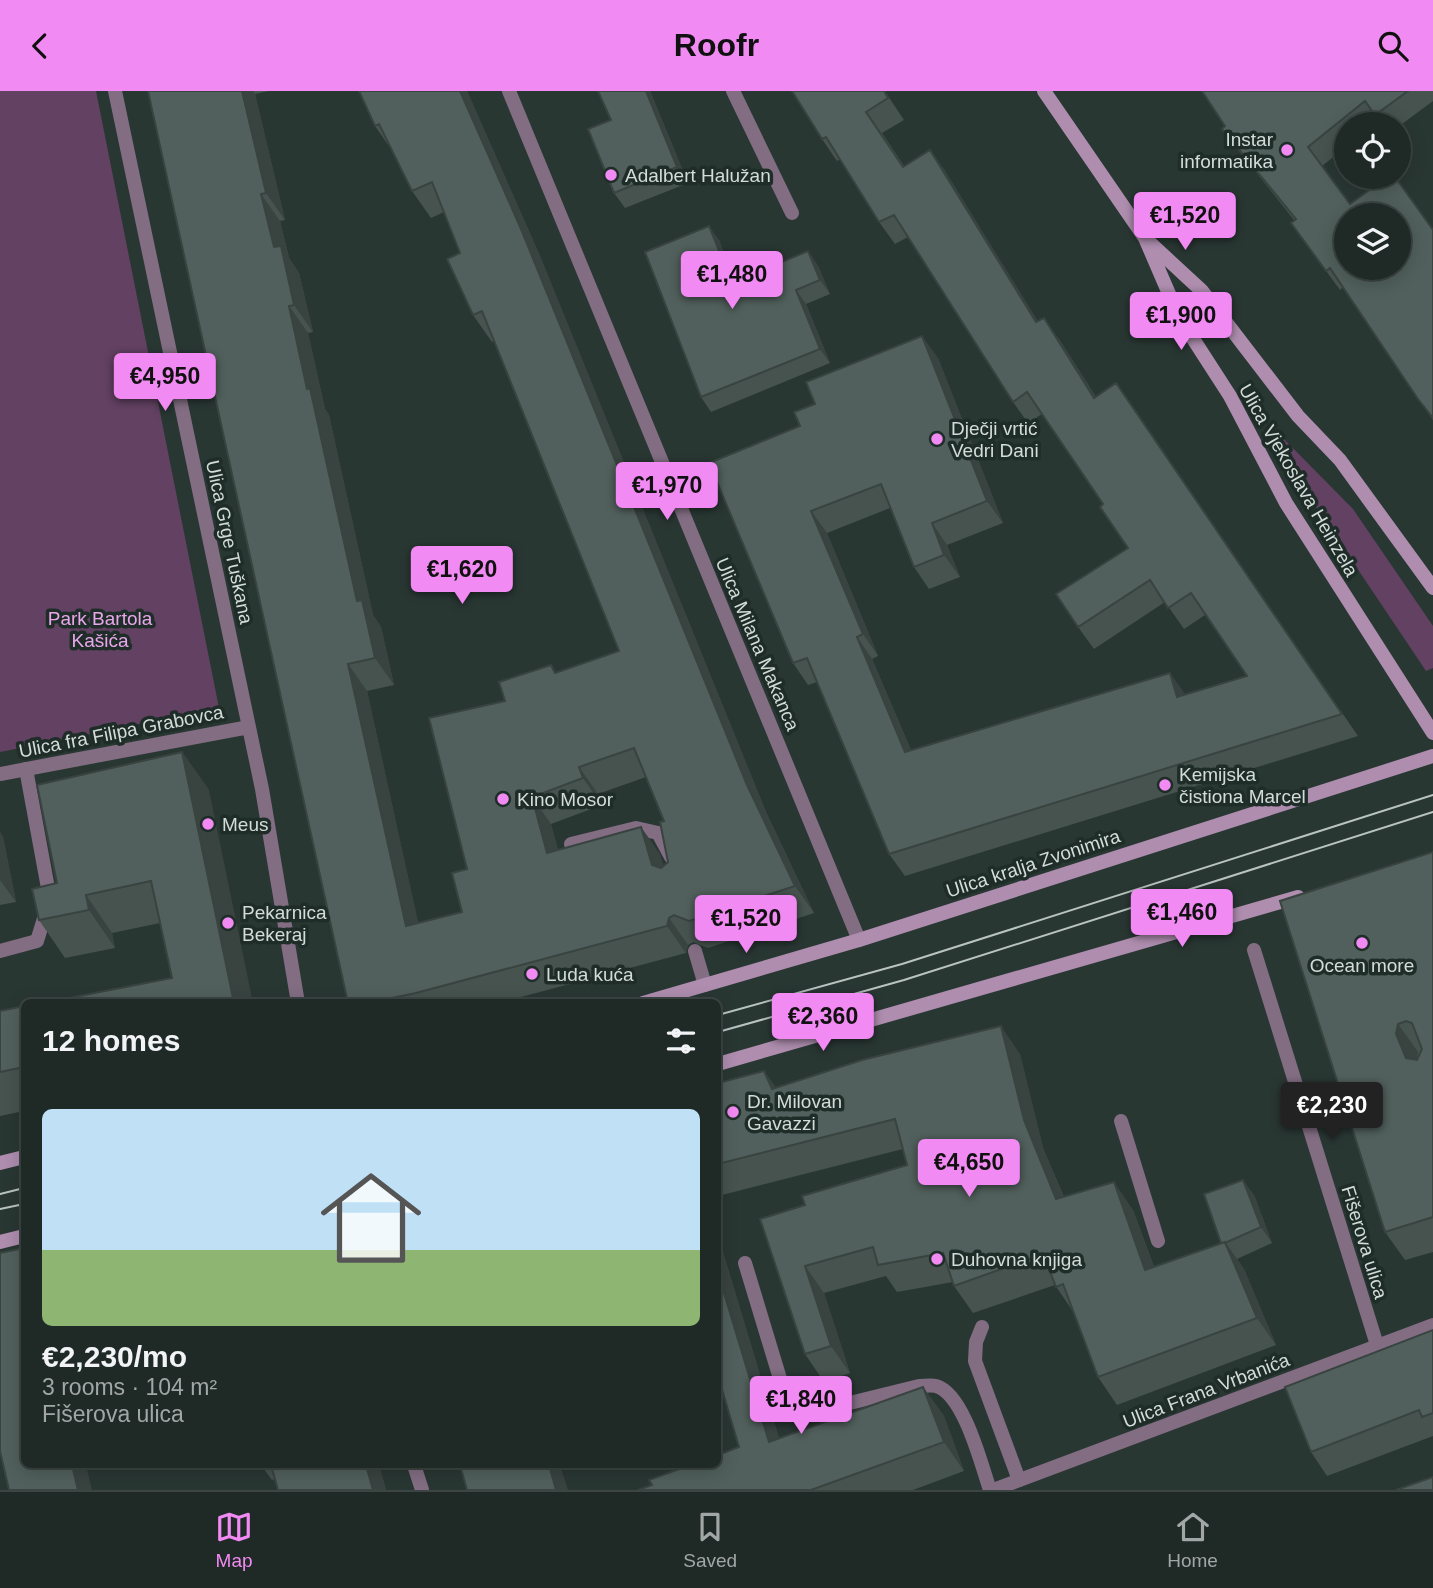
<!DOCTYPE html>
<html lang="en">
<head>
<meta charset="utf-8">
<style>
  body { margin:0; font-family:Arial,sans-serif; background:#27312e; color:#f1f3f6; height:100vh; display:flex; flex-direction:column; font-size:26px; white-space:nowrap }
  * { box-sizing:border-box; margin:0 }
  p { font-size:23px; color:#a1a6a7 }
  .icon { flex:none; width:38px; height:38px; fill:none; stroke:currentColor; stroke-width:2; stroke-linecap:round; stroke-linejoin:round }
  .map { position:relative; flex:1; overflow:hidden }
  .panel { position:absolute; left:21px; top:908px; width:700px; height:469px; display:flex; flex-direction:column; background:#1f2926; border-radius:10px; box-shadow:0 4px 18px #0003,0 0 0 2px #3c4543 }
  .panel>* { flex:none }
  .fabs { position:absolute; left:1334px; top:21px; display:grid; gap:14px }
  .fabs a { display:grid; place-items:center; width:77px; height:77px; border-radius:50%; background:#1f2926; box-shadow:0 4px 18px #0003,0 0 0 2px #3c4543; font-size:35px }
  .price { position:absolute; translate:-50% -60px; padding:0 16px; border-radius:7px; background:#f28af3; color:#111; font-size:23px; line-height:46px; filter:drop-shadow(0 2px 4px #0008) }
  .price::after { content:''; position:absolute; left:50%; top:42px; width:21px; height:16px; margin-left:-10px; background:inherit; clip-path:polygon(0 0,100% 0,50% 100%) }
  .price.current { background:#222; color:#fff }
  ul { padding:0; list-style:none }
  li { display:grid; align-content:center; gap:14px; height:371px; padding:0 21px }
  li+li { border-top:2px solid #3c4543 }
  li span { display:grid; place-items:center; height:217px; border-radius:10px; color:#555 }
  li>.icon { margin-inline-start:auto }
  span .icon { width:126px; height:126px; fill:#fffc; stroke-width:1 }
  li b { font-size:30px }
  h2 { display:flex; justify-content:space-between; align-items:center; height:84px; padding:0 21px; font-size:30px }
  header { display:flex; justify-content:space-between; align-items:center; height:91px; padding:0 21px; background:#f28af3; color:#111; font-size:32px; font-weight:600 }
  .tabs { display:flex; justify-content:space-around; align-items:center; height:98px; border-top:2px solid #3c4543; background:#1f2926; font-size:19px; color:#a1a6a7 }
  .tabs a { display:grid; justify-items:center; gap:4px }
  .tabs .current { color:#f28af3 }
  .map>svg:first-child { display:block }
  .green { fill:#624162 }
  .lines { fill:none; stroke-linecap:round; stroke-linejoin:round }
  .lane { stroke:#826d82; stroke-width:14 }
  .street { stroke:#826d82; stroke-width:14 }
  .secondary { stroke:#ae8dae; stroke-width:14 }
  .tram { stroke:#b9c3c0; stroke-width:2 }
  .wall { fill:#46534f; fill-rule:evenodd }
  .shaded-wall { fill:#394340 }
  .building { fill:#51605c; stroke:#394340; stroke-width:2; fill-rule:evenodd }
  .poi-dot { fill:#f28af3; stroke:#1f2d29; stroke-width:2.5 }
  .labels { text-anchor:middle; stroke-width:7; stroke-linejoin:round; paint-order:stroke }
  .poi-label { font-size:19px; fill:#d3dcd9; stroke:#1f2d29; text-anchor:start }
  .street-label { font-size:19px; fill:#d3dcd9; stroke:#1f2d29 }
  .park-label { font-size:19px; fill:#eaa6ea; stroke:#1f2d29 }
</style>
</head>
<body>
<header><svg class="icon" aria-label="back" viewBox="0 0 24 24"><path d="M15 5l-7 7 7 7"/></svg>Roofr<svg class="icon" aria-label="search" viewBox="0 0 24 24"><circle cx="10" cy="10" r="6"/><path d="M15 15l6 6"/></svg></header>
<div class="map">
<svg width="1433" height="1399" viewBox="0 0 1433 1399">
  <rect width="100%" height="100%" fill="#293733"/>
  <path class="green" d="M0 0H96L219 617 0 661Z
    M1282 346 1353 418 1433 535V577L1426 580 1304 398 1274 347Z"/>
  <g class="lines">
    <path class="lane" d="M733 0 792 122
      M571 753 636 737 658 742 671 766
      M0 860 37 850 50 808 26 678
      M695 860 705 894
      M1121 1030 1158 1150
      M745 1172 788 1314 805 1323 919 1295C924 1295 931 1294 936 1295 964 1303 981 1373 990 1399
      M982 1236 976 1251 975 1270 1019 1389"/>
    <path class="street" d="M115 0 262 698 298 912
      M509 0 859 849
      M0 683 249 636
      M1254 859 1377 1254
      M414 1374 422 1399
      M993 1399 1433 1234"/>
    <path class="secondary" d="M1044 0 1145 147 1179 226 1230 305 1286 412 1433 642
      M1148 150 1202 200 1298 325 1340 369 1433 497
      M643 912 859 849 1433 665
      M718 973 1298 806
      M0 1072 24 1066
      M0 1151 24 1145"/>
    <path class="tram" d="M718 924 902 873 1433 704
      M718 941 904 889 1433 721
      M0 1103 24 1097
      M0 1118 24 1113"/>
  </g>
  <path class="wall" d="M148 0H269L255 3 285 129 280 130 289 167 299 182 313 241 308 242 325 318 329 324 373 524 381 536 394 594 367 600 418 832 462 821 467 778 505 610 556 582 619 560 494 250 492 251 473 224 460 162 444 121 431 127 412 100 393 61 375 35 359 0H467L540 165 766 721 814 822 708 857 693 851 688 854 686 862 499 912H348ZM646 686 664 730 668 771 663 775 660 763 558 759 551 733 602 714 598 703Z
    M650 0 688 92 625 117 614 102 611 29Z
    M885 0 904 29 882 42 904 75 930 59 945 80 1038 231 1059 248 1096 306 1116 292 1358 645 905 785 889 763 817 591 808 594 793 572 800 335 938 267 1003 432 947 454 960 486 929 498 914 476 890 417 827 442 878 565 872 568 911 659 1185 603 1247 585 1205 524 1184 538 1165 511 1094 558 1078 536 1128 457 1103 413 1042 323 1028 332 1013 311 908 146 895 153 879 131 840 68 837 70 822 48Z
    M1202 0H1433V10L1398 36V33H1381L1378 29 1373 33H1346V56L1322 75 1350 113 1433 139V329L1343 196 1340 199 1291 132 1294 129 1236 56 1222 38 1225 35Z
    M719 149 735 190 808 160 818 175 830 203 806 213 830 272 711 321 701 306Z
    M182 661 209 699 172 887 160 832 112 842 115 857 65 867 39 829 57 792Z
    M0 741 3 746 16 811 0 814Z
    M1433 761V1161L1405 1169 1385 1141 1280 810Z
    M24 915V1020L0 1025V920Z
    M1020 963 1043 1057 1064 1106 1133 1119 1154 1176 1221 1152 1254 1104 1272 1152 1237 1168 1244 1178 1276 1254 1117 1314 1098 1286 1074 1222 1055 1194 973 1222 954 1195 953 1191 897 1201 886 1185 824 1202 850 1282 824 1291 805 1263V1114L907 1074 903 1058 718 1105V992L764 980 776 997Z
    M718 1153 723 1161 779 1347 923 1296 944 1325 964 1380 913 1399H638L739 1356 718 1285Z
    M1433 1239V1345L1327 1385 1311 1361Z
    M261 1374H379L386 1399 275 1388 272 1389Z"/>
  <path class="shaded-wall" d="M242 0H253L255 3 285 129 266 102Z
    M460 0H467L540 165 766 721 814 822 795 795 747 694Z
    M646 0H650L688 92 677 76Z
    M884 0H885L904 29Z
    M930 59 945 80 1052 253 1036 231Z
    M261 103 280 130 289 167 299 182 313 241 294 214 274 156Z
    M709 135 719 149 742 206 732 192Z
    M808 160 818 175 830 203 820 189Z
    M796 199 806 213 830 272 820 258Z
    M289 215 308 242 325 318 329 324 373 524 381 536 394 594 375 567 357 510Z
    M1044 227 1059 248 1110 329 1094 307Z
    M922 245 938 267 1003 432 987 410Z
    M811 420 827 442 878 565 863 543Z
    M932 432 947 454 960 486 944 464Z
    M857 546 872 568 921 683 905 661Z
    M348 573 367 600 425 862 406 835Z
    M1170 582 1185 603 1177 606Z
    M182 661 209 699 253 912H234Z
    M579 676 598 703 602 714 583 687Z
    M532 706 551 733 566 789 547 762Z
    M641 736 660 763 671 801 652 774Z
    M0 741 3 746 16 811 0 789Z
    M86 804 112 842 115 857 89 819Z
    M669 827 688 854 686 862 667 835Z
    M1398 933 1418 961 1416 971 1406 967 1396 943Z
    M1001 935 1020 963 1043 1057 1076 1136 1056 1108 1024 1029Z
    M764 980 784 1008 772 998Z
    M1243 1089 1254 1104 1272 1152 1261 1136Z
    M1114 1091 1133 1119 1165 1207 1145 1179Z
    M1225 1151 1244 1178 1276 1254 1257 1227Z
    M718 1153 723 1161 789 1380 769 1351 718 1182Z
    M805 1175 824 1202 850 1282 831 1255Z
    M923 1296 944 1325 964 1380 944 1351Z
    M72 1374H86L92 1399H78Z
    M366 1374H379L386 1399H373Z
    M549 1374H560L568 1399H556Z"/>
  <path class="building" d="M148 0H242L266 102 261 103 274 156 281 155 294 214 289 215 307 298 310 297 357 510 362 509 375 567 348 573 406 835 462 821 452 782 467 778 429 627 505 610 499 591 551 574 555 582 619 560 482 220 473 224 447 168 460 162 432 91 412 100 379 33 375 35 359 0H460L521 138 747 694 795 795 689 830 674 824 669 827 667 835 416 902 368 912H348ZM634 657 664 730 660 731 668 771 661 777 652 774 641 736 547 762 532 706 583 687 579 676Z
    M598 0H646L677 76 614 102 588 38 611 29Z
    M792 0H884L888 7 866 21 903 76 930 59 1036 231 1044 227 1094 307 1116 292 1342 623 889 763 807 567 793 572 709 372 800 335 794 321 815 313 806 291 922 245 987 410 932 432 944 464 914 476 881 393 811 420 863 543 857 546 905 661 1170 582 1177 606 1247 585 1191 502 1168 517 1150 489 1078 536 1056 503 1128 457 1100 416 1103 413 1027 301 1013 311 894 124 879 131 826 46 822 48Z
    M1202 0H1408L1375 24 1365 10 1308 56 1350 113 1387 86H1395L1433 139V327L1418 308 1330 177 1326 180 1291 132 1296 128 1222 38 1225 35ZM1346 124H1398V177H1346Z
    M709 135 732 192 808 160 820 189 796 199 820 258 701 306 645 161Z
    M182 661 234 912H43L172 887 151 790 86 804 89 819 39 829 32 798 57 792 37 694Z
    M1433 761V1126L1385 1141 1280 810ZM1406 930 1412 932 1422 958 1417 969 1406 967 1396 943 1398 933Z
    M24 915V976L0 981V920Z
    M1001 935 1024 1029 1056 1108 1114 1091 1145 1179 1225 1151 1257 1227 1098 1286 1063 1193 1056 1196 1043 1163 954 1195 943 1162 878 1174 873 1156 805 1175 831 1255 805 1263 760 1128 805 1114 802 1105 907 1074 895 1028 718 1073V992L764 980 772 998 862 969Z
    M1243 1089 1261 1136 1225 1152V1151L1221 1152 1204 1103Z
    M24 1157V1374H72L78 1399H9L0 1360V1162Z
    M718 1182 769 1351 923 1296 944 1351 811 1399H638L652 1394 649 1389 690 1374H718V1364L739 1356 718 1285Z
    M1433 1239V1322L1422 1326 1419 1319 1311 1361 1285 1296Z
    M271 1374H366L373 1399H278Z
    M460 1374H549L556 1399H467Z
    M1433 1386V1399H1396Z"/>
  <g class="poi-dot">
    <circle cx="1287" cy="59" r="7"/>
    <circle cx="611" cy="84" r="7"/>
    <circle cx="937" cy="348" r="7"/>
    <circle cx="1165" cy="694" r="7"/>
    <circle cx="503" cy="708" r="7"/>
    <circle cx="208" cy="733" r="7"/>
    <circle cx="228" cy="832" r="7"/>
    <circle cx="1362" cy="852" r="7"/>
    <circle cx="532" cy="883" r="7"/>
    <circle cx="733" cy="1021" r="7"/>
    <circle cx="937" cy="1168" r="7"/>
  </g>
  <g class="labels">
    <g class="poi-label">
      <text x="1273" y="55" text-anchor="end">Instar<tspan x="1273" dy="22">informatika</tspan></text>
      <text x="625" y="91">Adalbert Halužan</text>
      <text x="951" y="344">Dječji vrtić<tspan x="951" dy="22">Vedri Dani</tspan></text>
      <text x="1179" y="690">Kemijska<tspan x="1179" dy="22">čistiona Marcel</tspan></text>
      <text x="517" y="715">Kino Mosor</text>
      <text x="222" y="740">Meus</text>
      <text x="242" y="828">Pekarnica<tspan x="242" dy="22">Bekeraj</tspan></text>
      <text x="1362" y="881" text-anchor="middle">Ocean more</text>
      <text x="546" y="890">Luda kuća</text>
      <text x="747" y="1017">Dr. Milovan<tspan x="747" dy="22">Gavazzi</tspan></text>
      <text x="951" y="1175">Duhovna knjiga</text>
    </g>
    <g class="street-label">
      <text transform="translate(1299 389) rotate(60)" y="7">Ulica Vjekoslava Heinzela</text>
      <text transform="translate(230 451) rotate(78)" y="7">Ulica Grge Tuškana</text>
      <text transform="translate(758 553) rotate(67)" y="7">Ulica Milana Makanca</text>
      <text transform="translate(121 640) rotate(-11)" y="7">Ulica fra Filipa Grabovca</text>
      <text transform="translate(1033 772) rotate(-18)" y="7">Ulica kralja Zvonimira</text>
      <text transform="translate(1365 1151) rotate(73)" y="7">Fišerova ulica</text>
      <text transform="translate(1206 1299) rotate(-21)" y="7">Ulica Frana Vrbanića</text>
    </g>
    <g class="park-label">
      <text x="100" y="534">Park Bartola<tspan x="100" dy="22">Kašića</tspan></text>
    </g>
  </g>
</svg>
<div class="fabs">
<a><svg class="icon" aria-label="locate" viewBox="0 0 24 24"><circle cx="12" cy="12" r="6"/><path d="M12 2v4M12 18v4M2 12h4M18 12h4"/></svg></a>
<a><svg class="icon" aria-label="layers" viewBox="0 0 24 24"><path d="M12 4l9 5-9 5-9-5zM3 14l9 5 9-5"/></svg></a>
</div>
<b class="price" style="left:1185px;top:161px">€1,520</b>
<b class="price" style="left:732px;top:220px">€1,480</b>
<b class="price" style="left:1181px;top:261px">€1,900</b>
<b class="price" style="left:165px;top:322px">€4,950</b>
<b class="price" style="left:667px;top:431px">€1,970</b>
<b class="price" style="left:462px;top:515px">€1,620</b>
<b class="price" style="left:1182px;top:858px">€1,460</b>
<b class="price" style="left:746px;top:864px">€1,520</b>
<b class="price" style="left:823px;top:962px">€2,360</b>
<b class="price current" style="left:1332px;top:1051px">€2,230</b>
<b class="price" style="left:969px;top:1108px">€4,650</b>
<b class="price" style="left:801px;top:1345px">€1,840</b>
<section class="panel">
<h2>12 homes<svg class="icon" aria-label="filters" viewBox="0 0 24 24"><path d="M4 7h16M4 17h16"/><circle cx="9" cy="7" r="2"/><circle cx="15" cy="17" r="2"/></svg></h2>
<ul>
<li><span style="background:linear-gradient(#bfe0f5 65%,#8fb573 0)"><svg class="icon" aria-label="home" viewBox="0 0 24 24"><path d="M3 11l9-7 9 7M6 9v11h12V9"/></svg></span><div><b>€2,230/mo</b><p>3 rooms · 104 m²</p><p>Fišerova ulica</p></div></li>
</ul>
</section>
</div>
<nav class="tabs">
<a class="current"><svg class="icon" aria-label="map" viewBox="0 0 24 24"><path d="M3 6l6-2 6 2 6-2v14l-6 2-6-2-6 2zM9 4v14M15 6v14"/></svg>Map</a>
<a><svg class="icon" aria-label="saved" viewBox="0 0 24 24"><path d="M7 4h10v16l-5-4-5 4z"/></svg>Saved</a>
<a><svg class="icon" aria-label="home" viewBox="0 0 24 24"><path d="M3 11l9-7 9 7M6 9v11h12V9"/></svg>Home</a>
</nav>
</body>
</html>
